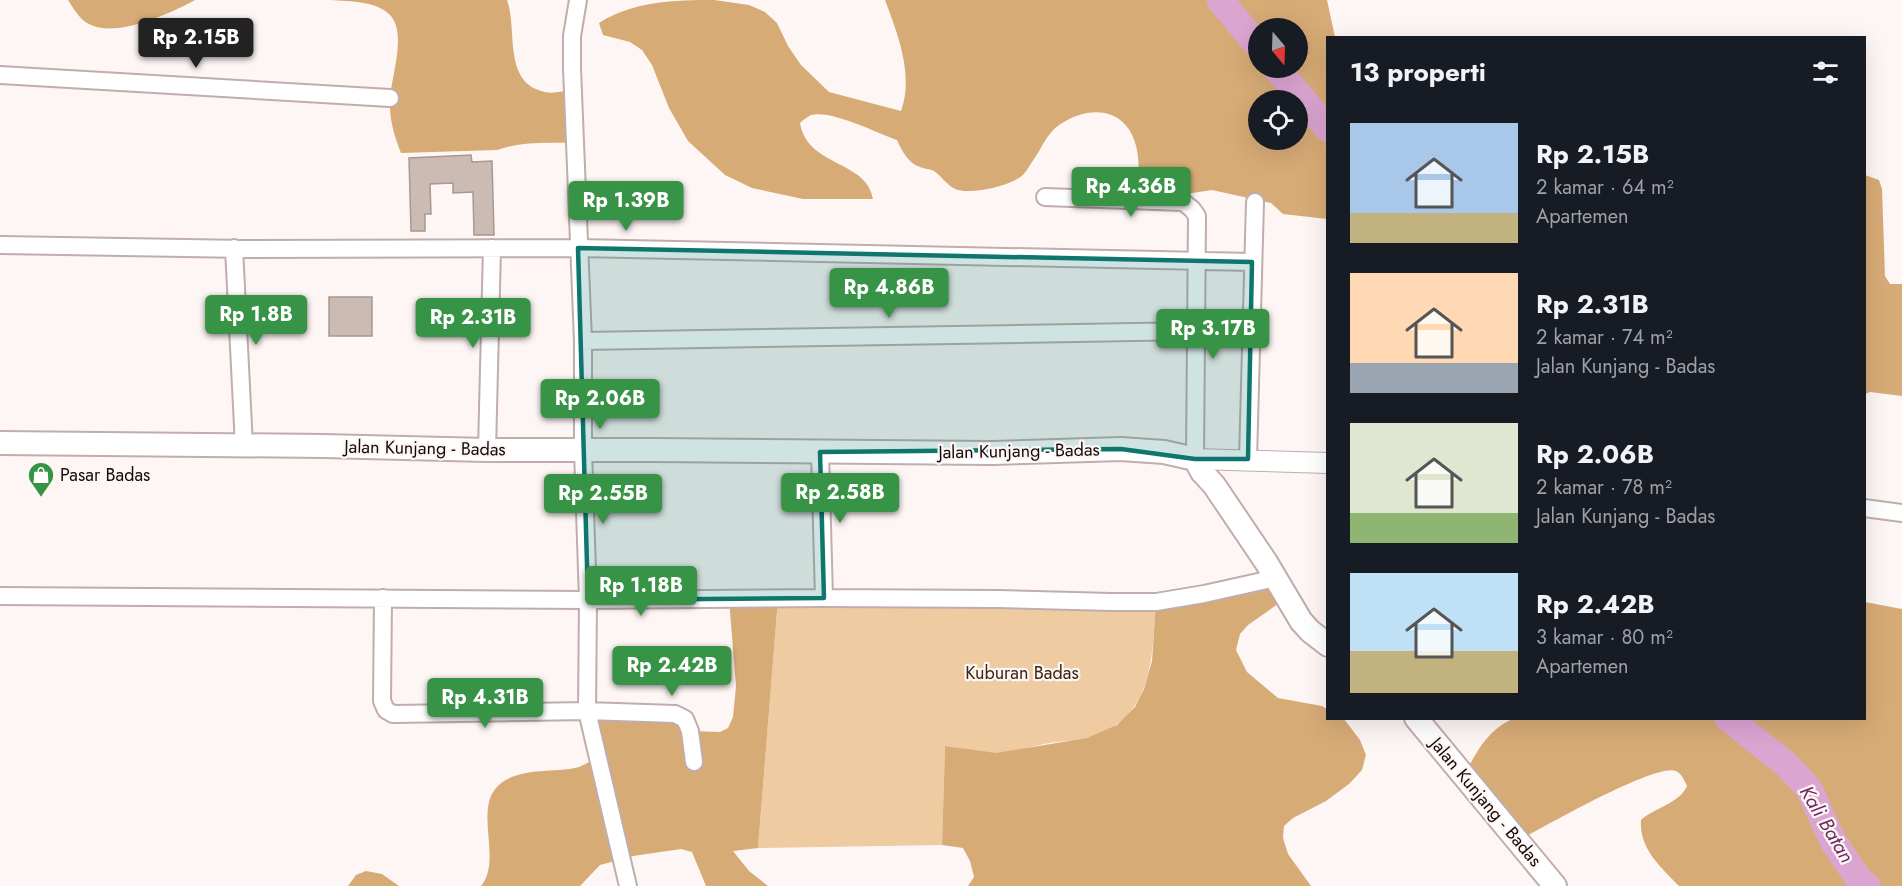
<!DOCTYPE html>
<html lang="id">
<head>
<meta charset="utf-8">
<style>
  body { margin:0; font-family:Jost,sans-serif; background:#20242c; color:#f1f3f6; height:100vh; display:flex; flex-direction:column; font-size:22px; white-space:nowrap }
  * { box-sizing:border-box; margin:0 }
  p { font-size:20px; color:#9ea1a6 }
  .icon { flex:none; width:33px; height:33px; fill:none; stroke:currentColor; stroke-width:2; stroke-linecap:round; stroke-linejoin:round }
  .map { position:relative; flex:1; overflow:hidden }
  .panel { position:absolute; left:1326px; top:36px; width:540px; height:684px; display:flex; flex-direction:column; background:#171b24; border-radius:0px; box-shadow:0 6px 24px #0002 }
  .panel>* { flex:none }
  .needle { width:39px; rotate:161deg }
  .buttons { position:absolute; left:1248px; top:18px; display:grid; gap:12px }
  .buttons a { display:grid; place-items:center; width:60px; height:60px; border-radius:50%; background:#171b24; box-shadow:0 6px 24px #0002; font-size:30px }
  .price { position:absolute; translate:-50% -51px; padding:0 14px; border-radius:6px; background:#379345; color:#fff; font-size:20px; line-height:39px; filter:drop-shadow(0 2px 3px #0008) }
  .price::after { content:''; position:absolute; left:50%; top:36px; width:18px; height:14px; margin-left:-9px; background:inherit; clip-path:polygon(0 0,100% 0,50% 100%) }
  .price.on { background:#222; color:#fff }
  ul { padding:0; list-style:none }
  li { display:flex; align-items:center; gap:18px; height:150px; padding:0 24px }
  li span { display:grid; place-items:center; flex:none; width:168px; height:120px; border-radius:0px; color:#555 }
  li>.icon { margin-inline-start:auto }
  span .icon { width:72px; height:72px; fill:#fffc; stroke-width:1 }
  li b { font-size:26px }
  h2 { display:flex; justify-content:space-between; align-items:center; height:72px; padding:0 24px; font-size:26px }
  .map>svg:first-child { display:block }
  .green { fill:#eecba1 }
  .forest { fill:#d7ab76; fill-rule:evenodd }
  .lines { fill:none; stroke-linecap:round; stroke-linejoin:round }
  .river { stroke:#dba5d2; stroke-width:27 }
  .building { fill:#ccbbb3; stroke:#a89890; stroke-width:1.5 }
  .minor-casing { stroke:#c0adac; stroke-width:20 }
  .tertiary-casing { stroke:#c0adac; stroke-width:22 }
  .secondary-casing { stroke:#c0adac; stroke-width:26 }
  .minor { stroke:#fff; stroke-width:16 }
  .tertiary { stroke:#fff; stroke-width:20 }
  .secondary { stroke:#fff; stroke-width:22 }
  .marked { fill:#0f766e; fill-opacity:0.2; stroke:#0f766e; stroke-width:4.5; stroke-linejoin:round }
  .labels { text-anchor:middle; stroke-width:4.5; stroke-linejoin:round; paint-order:stroke }
  .street-label { font-size:18px; fill:#110b0a; stroke:#fef6f5 }
  .poi-label { font-size:18px; fill:#110b0a; stroke:#fef6f5; text-anchor:start }
  .park-label { font-size:18px; fill:#39270e; stroke:#fef6f5 }
  .water-label { font-size:20px; font-style:italic; fill:#6c2d64; stroke:#fef6f5 }
</style>
</head>
<body>
<div class="map">
<svg width="1902" height="886" viewBox="0 0 1902 886">
  <rect width="100%" height="100%" fill="#fef6f5"/>
  <path class="green" d="M778 599 1156 602C1152 657 1154 721 1087 738 1075 741 1063 741 1050 743 1033 746 1014 752 996 753 979 753 961 748 945 746L942 845 758 848Z"/>
  <path class="forest" d="M68 0H195C171 13 116 39 89 24 80 20 73 8 68 0Z
    M331 0H507C518 30 502 83 545 92 553 94 564 91 573 90L575 143C548 143 522 141 497 150L401 153C394 135 389 119 390 99 391 76 408 32 389 14 374 0 349 2 331 0Z
    M714 0 749 5 765 12 777 23 788 46 801 65 829 92 901 111C914 75 898 35 885 0H1327L1335 37 1328 38 1327 219 1283 214 1271 203 1212 190 1186 194 1183 202 1139 201C1138 185 1140 166 1137 150 1129 108 1091 103 1059 125 1046 134 1041 150 1032 162 1028 168 1024 176 1017 179 1004 187 969 195 955 189 947 185 941 176 934 171 930 169 925 169 920 167 908 163 902 151 897 140 876 133 833 110 811 115 807 117 803 120 800 123 807 167 867 160 873 199H803L752 188 725 175 688 141 669 108 652 65 642 50 630 42 603 35 599 23C633 1 675 0 714 0ZM1258 28H1298V68H1258ZM1258 100H1298V140H1258Z
    M1865 175 1879 180 1882 189 1885 276 1890 284H1902V396L1870 392 1865 394Z
    M1276 578 1288 597 1248 625 1240 634 1236 650 1247 672 1278 698 1322 706 1327 709 1328 718 1344 719 1360 740 1366 755 1362 770 1349 784 1326 801 1293 818 1284 826 1283 838 1288 854 1311 886H968L974 877 970 861 963 848 942 845 945 746 996 753 1087 738 1117 725 1135 707 1144 689 1152 661 1156 602Z
    M729 599H778L758 848 733 851 749 871 768 886H706L692 852 681 849 633 856 600 865 580 886H481C502 861 475 812 496 788 515 767 549 773 575 768 581 767 586 763 592 761L587 711 675 714 690 731 720 732 728 728 733 717 736 686Z
    M1865 602 1902 609V886H1679C1661 867 1639 849 1641 820 1654 808 1680 803 1687 786 1684 780 1682 774 1676 771 1655 763 1542 828 1518 841L1464 776C1476 752 1487 731 1512 719L1864 718Z
    M366 871 382 874 399 886H348L356 875Z"/>
  <g class="lines">
    <path class="river" d="M1220 0 1258 46
      M1276 68 1328 129
      M1728 718 1787 765 1809 789 1833 841 1860 881 1867 886"/>
  </g>
  <path class="building" d="M471 155 472 162 492 161 494 235H474L473 192 453 193V183L430 184 431 214H425V231H411L409 158Z
    M329 297H372V336H329Z"/>
  <g class="lines">
    <g class="minor-casing">
      <path id="minor" d="M0 75 390 98
        M1045 197 1183 202 1192 209 1197 216 1195 459
        M0 245 246 249 578 248 1252 262
        M234 248 244 446
        M583 341 1195 331
        M487 450 492 248
        M820 452 824 598
        M1248 459 1255 202
        M1864 508 1902 513
        M0 596 588 600 824 598 999 599 1112 602H1156L1204 594 1276 578
        M383 598 382 701 386 710 393 714 587 711 588 600 583 451V341L572 68V36L578 0
        M628 886 587 711 675 714 685 719 690 731 694 762"/>
    </g>
    <g class="tertiary-casing">
      <path id="tertiary" d="M1195 459 1328 463"/>
    </g>
    <g class="secondary-casing">
      <path id="secondary" d="M0 443 323 446 487 450H655L992 453 1121 449 1164 452 1195 459 1202 472 1214 485 1266 562 1301 621 1310 631 1328 645
        M1416 718 1555 886"/>
    </g>
    <use href="#minor" class="minor"/>
    <use href="#tertiary" class="tertiary"/>
    <use href="#secondary" class="secondary"/>
  </g>
  <path class="marked" d="M578 248 1252 262 1248 459H1195L1121 449 820 452 824 598 588 600Z"/>
  <defs>
    <g id="shop-pin" transform="scale(1.35)"><path d="M0 17L-7.5 6A9.5 9.5 0 1 1 7.5 6Z" fill="#379345" stroke="#fef6f5"/><path d="M-5-2.5h2.3a2.7 3.5 0 0 1 5.4 0H5L5.5 6h-11ZM-1.5-2.5h3a1.5 2.3 0 0 0-3 0Z" fill="#fff"/></g>
  </defs>
  <g fill-rule="evenodd">
    <use href="#shop-pin" x="41" y="475"/>
  </g>
  <g class="labels">
    <g class="street-label">
      <text transform="translate(425 448) rotate(1)" y="6">Jalan Kunjang - Badas</text>
      <text transform="translate(1019 451) rotate(-1)" y="6">Jalan Kunjang - Badas</text>
      <text transform="translate(1486 802) rotate(50)" y="6">Jalan Kunjang - Badas</text>
    </g>
    <g class="poi-label">
      <text x="60" y="481">Pasar Badas</text>
    </g>
    <g class="park-label">
      <text x="1022" y="679">Kuburan Badas</text>
    </g>
    <g class="water-label">
      <text transform="translate(1827 824) rotate(59)" y="7">Kali Batan</text>
    </g>
  </g>
</svg>
<div class="buttons">
<a><svg class="needle" viewBox="-14 -14 28 28"><path d="M0-13l5 13h-10z" fill="#e53935"/><path d="M0 13l5-13h-10z" fill="#9ea1a6"/></svg></a>
<a><svg class="icon" aria-label="locate" viewBox="0 0 24 24"><circle cx="12" cy="12" r="6"/><path d="M12 2v4M12 18v4M2 12h4M18 12h4"/></svg></a>
</div>
<b class="price on" style="left:196px;top:69px">Rp 2.15B</b>
<b class="price" style="left:1131px;top:218px">Rp 4.36B</b>
<b class="price" style="left:626px;top:232px">Rp 1.39B</b>
<b class="price" style="left:889px;top:319px">Rp 4.86B</b>
<b class="price" style="left:256px;top:346px">Rp 1.8B</b>
<b class="price" style="left:473px;top:349px">Rp 2.31B</b>
<b class="price" style="left:1213px;top:360px">Rp 3.17B</b>
<b class="price" style="left:600px;top:430px">Rp 2.06B</b>
<b class="price" style="left:840px;top:524px">Rp 2.58B</b>
<b class="price" style="left:603px;top:525px">Rp 2.55B</b>
<b class="price" style="left:641px;top:617px">Rp 1.18B</b>
<b class="price" style="left:672px;top:697px">Rp 2.42B</b>
<b class="price" style="left:485px;top:729px">Rp 4.31B</b>
<section class="panel">
<h2>13 properti<svg class="icon" aria-label="filters" viewBox="0 0 24 24"><path d="M4 7h16M4 17h16"/><circle cx="9" cy="7" r="2"/><circle cx="15" cy="17" r="2"/></svg></h2>
<ul>
<li><span style="background:linear-gradient(#a9c7e8 75%,#c2b280 0)"><svg class="icon" aria-label="home" viewBox="0 0 24 24"><path d="M3 11l9-7 9 7M6 9v11h12V9"/></svg></span><div><b>Rp 2.15B</b><p>2 kamar · 64 m²</p><p>Apartemen</p></div></li>
<li><span style="background:linear-gradient(#ffd9b3 75%,#9aa5b1 0)"><svg class="icon" aria-label="home" viewBox="0 0 24 24"><path d="M3 11l9-7 9 7M6 9v11h12V9"/></svg></span><div><b>Rp 2.31B</b><p>2 kamar · 74 m²</p><p>Jalan Kunjang - Badas</p></div></li>
<li><span style="background:linear-gradient(#dfe7d0 75%,#8fb573 0)"><svg class="icon" aria-label="home" viewBox="0 0 24 24"><path d="M3 11l9-7 9 7M6 9v11h12V9"/></svg></span><div><b>Rp 2.06B</b><p>2 kamar · 78 m²</p><p>Jalan Kunjang - Badas</p></div></li>
<li><span style="background:linear-gradient(#bfe0f5 65%,#c2b280 0)"><svg class="icon" aria-label="home" viewBox="0 0 24 24"><path d="M3 11l9-7 9 7M6 9v11h12V9"/></svg></span><div><b>Rp 2.42B</b><p>3 kamar · 80 m²</p><p>Apartemen</p></div></li>
</ul>
</section>
</div>
</body>
</html>
